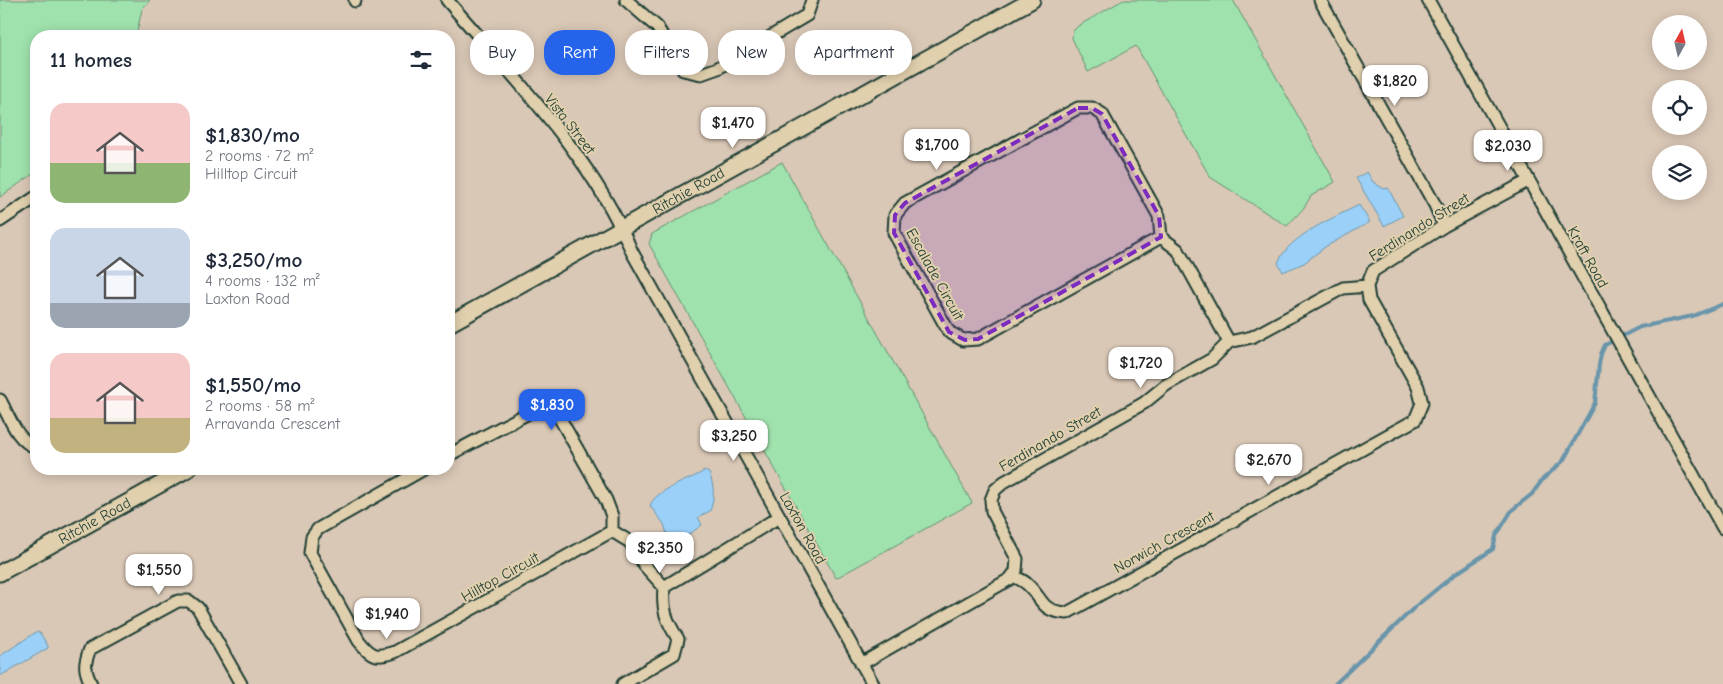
<!DOCTYPE html>
<html lang="en">
<head>
<meta charset="utf-8">
<style>
  body { margin:0; font-family:"Comic Neue",sans-serif; background:#f2f2f3; color:#1f2937; height:100vh; display:flex; flex-direction:column; font-size:19px; white-space:nowrap }
  * { box-sizing:border-box; margin:0 }
  p { font-size:16px; color:#747a83 }
  .icon { flex:none; width:28px; height:28px; fill:none; stroke:currentColor; stroke-width:2; stroke-linecap:round; stroke-linejoin:round }
  .map { position:relative; flex:1; overflow:hidden }
  .side { position:absolute; left:30px; top:30px; width:425px; height:445px; display:flex; flex-direction:column; background:#fff; border-radius:20px; box-shadow:0 2px 12px #0003 }
  .side>* { flex:none }
  .hud { position:absolute; left:470px; top:30px; width:475px; height:45px; display:flex; gap:10px }
  .needle { width:32px; rotate:8deg }
  .buttons { position:absolute; left:1652px; top:15px; display:grid; gap:10px }
  .buttons a { display:grid; place-items:center; width:55px; height:55px; border-radius:50%; background:#fff; box-shadow:0 2px 12px #0003; font-size:25px }
  .price { position:absolute; translate:-50% -42px; padding:0 11px; border-radius:10px; background:#fff; color:#222; font-size:16px; line-height:32px; filter:drop-shadow(0 1px 2px #0008) }
  .price::after { content:''; position:absolute; left:50%; top:30px; width:15px; height:11px; margin-left:-8px; background:inherit; clip-path:polygon(0 0,100% 0,50% 100%) }
  .price.current { background:#2563eb; color:#fff }
  ul { padding:0; list-style:none }
  li { display:flex; align-items:center; gap:15px; height:125px; padding:0 20px }
  li span { display:grid; place-items:center; flex:none; width:140px; height:100px; border-radius:15px; color:#555 }
  li>.icon { margin-inline-start:auto }
  span .icon { width:60px; height:60px; fill:#fffc; stroke-width:1 }
  li b { font-size:21px }
  h2 { display:flex; justify-content:space-between; align-items:center; height:60px; padding:0 20px; font-size:21px }
  .chip { padding:0 18px; border-radius:20px; background:#fff; box-shadow:0 2px 12px #0003; font-size:18px; line-height:45px }
  .chip.current { background:#2563eb; color:#fff }
  .map>svg:first-child { display:block }
  .green { fill:#9fe2ad; stroke:#5f9070 }
  .water { fill:#9bd0f9; stroke:#6995aa }
  .lines { fill:none; stroke-linecap:round; stroke-linejoin:round }
  .stream { stroke:#6995aa; stroke-width:4 }
  .street-casing { stroke:#1f3d34; stroke-width:15 }
  .secondary-casing { stroke:#1f3d34; stroke-width:19 }
  .street { stroke:#e1d0ad; stroke-width:11 }
  .secondary { stroke:#e1d0ad; stroke-width:15 }
  .marked { fill:#7b2cbf; fill-opacity:0.2; stroke:#7b2cbf; stroke-width:4; stroke-dasharray:10 6; stroke-linejoin:round }
  .labels { text-anchor:middle; stroke-width:4; stroke-linejoin:round; paint-order:stroke }
  .street-label { font-size:15px; fill:#1f3d34; stroke:#e1d0ad }
</style>
</head>
<body>
<div class="map">
<svg width="1723" height="684" viewBox="0 0 1723 684">
  <rect width="100%" height="100%" fill="#dac8b6"/>
  <filter id="ink" filterUnits="userSpaceOnUse"><feTurbulence type="fractalNoise" baseFrequency=".02" numOctaves="2"/><feDisplacementMap in="SourceGraphic" scale="10" xChannelSelector="R" yChannelSelector="G"/><feConvolveMatrix kernelMatrix="1 2 1 2 8 2 1 2 1" color-interpolation-filters="sRGB"/></filter>
  <g filter="url(#ink)">
    <path class="green" d="M0 0H150L142 9 136 36H36V172L0 197Z
      M1123 0H1233L1335 182 1311 196 1303 209 1287 226 1210 177 1136 46 1088 72 1072 38 1073 31 1078 26Z
      M782 162 972 503 836 578 649 244 652 234Z"/>
    <path class="water" d="M1367 172 1373 182 1384 189 1388 188 1403 216 1384 226 1356 178Z
      M1359 205 1370 222 1325 247 1304 263 1283 272 1278 263C1289 235 1334 218 1359 205Z
      M704 471 709 473C714 485 715 498 710 511L698 517 702 525 688 535 669 541 664 524 650 506C655 489 690 481 704 471Z
      M36 632 40 633 48 646V648L0 676V656Z"/>
    <g class="lines">
      <path class="stream" d="M1335 684 1416 606 1454 575 1493 549 1496 536 1512 510 1532 494 1543 479 1563 461 1595 403 1599 365 1601 354 1605 345 1640 327 1693 316 1723 304"/>
      <g class="street-casing">
        <path id="street" d="M447 0C513 77 593 157 632 252L873 684
          M626 0 657 27 683 70 701 74 718 68 807 15 812 0
          M1320 0 1435 205 1444 226
          M1428 0 1723 528
          M355 1V0
          M0 221 36 197
          M1161 237 978 339 963 340 949 332 894 233 895 215 905 203 1078 108H1092L1102 114 1159 216 1161 237 1178 250 1229 342
          M0 400C9 416 17 442 36 447
          M449 455 536 409H547L558 415 606 500 612 516V531
          M424 469 318 529 312 537 310 553 359 641C372 657 376 658 395 652L612 531
          M612 531 630 542 645 566 664 587
          M1013 576C1017 578 1023 580 1027 584 1044 599 1039 611 1067 613L1415 420 1422 403 1418 387 1369 300 1367 286
          M861 664 1010 579 1016 571 1017 559 992 511 991 500 995 490 1004 482 1144 403 1166 385 1212 359 1229 342 1252 337 1343 288 1367 286 1373 271 1444 226 1528 181
          M91 684C84 669 84 664 90 649L178 601H189L198 608 241 684
          M623 684 674 654 678 639C666 620 662 610 664 587L779 517"/>
      </g>
      <g class="secondary-casing">
        <g id="secondary">
          <path id="s1" d="M449 324 1032 0"/>
          <path id="s2" d="M0 573 188 469"/>
        </g>
      </g>
      <use href="#street" class="street"/>
      <use href="#secondary" class="secondary"/>
    </g>
  </g>
  <path class="marked" d="M1078 108H1092L1102 114 1159 216 1161 237 978 339 965 340 949 332 894 233 895 215 905 203Z"/>
  <g class="labels">
    <g class="street-label">
      <text transform="translate(570 124) rotate(52)" y="5">Vista Street</text>
      <text dy="5" stroke="none"><textPath href="#s1" startOffset="274">Ritchie Road</textPath></text>
      <text transform="translate(1419 227) rotate(-32)" y="5">Ferdinando Street</text>
      <text transform="translate(1588 257) rotate(61)" y="5">Kraft Road</text>
      <text transform="translate(935 274) rotate(61)" y="5">Escalade Circuit</text>
      <text transform="translate(1050 439) rotate(-30)" y="5">Ferdinando Street</text>
      <text dy="5" stroke="none"><textPath href="#s2" startOffset="108">Ritchie Road</textPath></text>
      <text transform="translate(803 528) rotate(61)" y="5">Laxton Road</text>
      <text transform="translate(1164 542) rotate(-29)" y="5">Norwich Crescent</text>
      <text transform="translate(500 577) rotate(-29)" y="5">Hilltop Circuit</text>
    </g>
  </g>
</svg>
<div class="buttons">
<a><svg class="needle" viewBox="-14 -14 28 28"><path d="M0-13l5 13h-10z" fill="#e53935"/><path d="M0 13l5-13h-10z" fill="#747a83"/></svg></a>
<a><svg class="icon" aria-label="locate" viewBox="0 0 24 24"><circle cx="12" cy="12" r="6"/><path d="M12 2v4M12 18v4M2 12h4M18 12h4"/></svg></a>
<a><svg class="icon" aria-label="layers" viewBox="0 0 24 24"><path d="M12 4l9 5-9 5-9-5zM3 14l9 5 9-5"/></svg></a>
</div>
<b class="price" style="left:1395px;top:107px">$1,820</b>
<b class="price" style="left:733px;top:149px">$1,470</b>
<b class="price" style="left:937px;top:171px">$1,700</b>
<b class="price" style="left:1508px;top:172px">$2,030</b>
<b class="price" style="left:1141px;top:389px">$1,720</b>
<b class="price current" style="left:552px;top:431px">$1,830</b>
<b class="price" style="left:734px;top:462px">$3,250</b>
<b class="price" style="left:1269px;top:486px">$2,670</b>
<b class="price" style="left:660px;top:574px">$2,350</b>
<b class="price" style="left:159px;top:596px">$1,550</b>
<b class="price" style="left:387px;top:640px">$1,940</b>
<div class="hud">
<a class="chip">Buy</a>
<a class="chip current">Rent</a>
<a class="chip">Filters</a>
<a class="chip">New</a>
<a class="chip">Apartment</a>
</div>
<section class="side">
<h2>11 homes<svg class="icon" aria-label="filters" viewBox="0 0 24 24"><path d="M4 7h16M4 17h16"/><circle cx="9" cy="7" r="2"/><circle cx="15" cy="17" r="2"/></svg></h2>
<ul>
<li><span style="background:linear-gradient(#f6c9c9 60%,#8fb573 0)"><svg class="icon" aria-label="home" viewBox="0 0 24 24"><path d="M3 11l9-7 9 7M6 9v11h12V9"/></svg></span><div><b>$1,830/mo</b><p>2 rooms · 72 m²</p><p>Hilltop Circuit</p></div></li>
<li><span style="background:linear-gradient(#c9d6e8 75%,#9aa5b1 0)"><svg class="icon" aria-label="home" viewBox="0 0 24 24"><path d="M3 11l9-7 9 7M6 9v11h12V9"/></svg></span><div><b>$3,250/mo</b><p>4 rooms · 132 m²</p><p>Laxton Road</p></div></li>
<li><span style="background:linear-gradient(#f6c9c9 65%,#c2b280 0)"><svg class="icon" aria-label="home" viewBox="0 0 24 24"><path d="M3 11l9-7 9 7M6 9v11h12V9"/></svg></span><div><b>$1,550/mo</b><p>2 rooms · 58 m²</p><p>Arravanda Crescent</p></div></li>
</ul>
</section>
</div>
</body>
</html>
